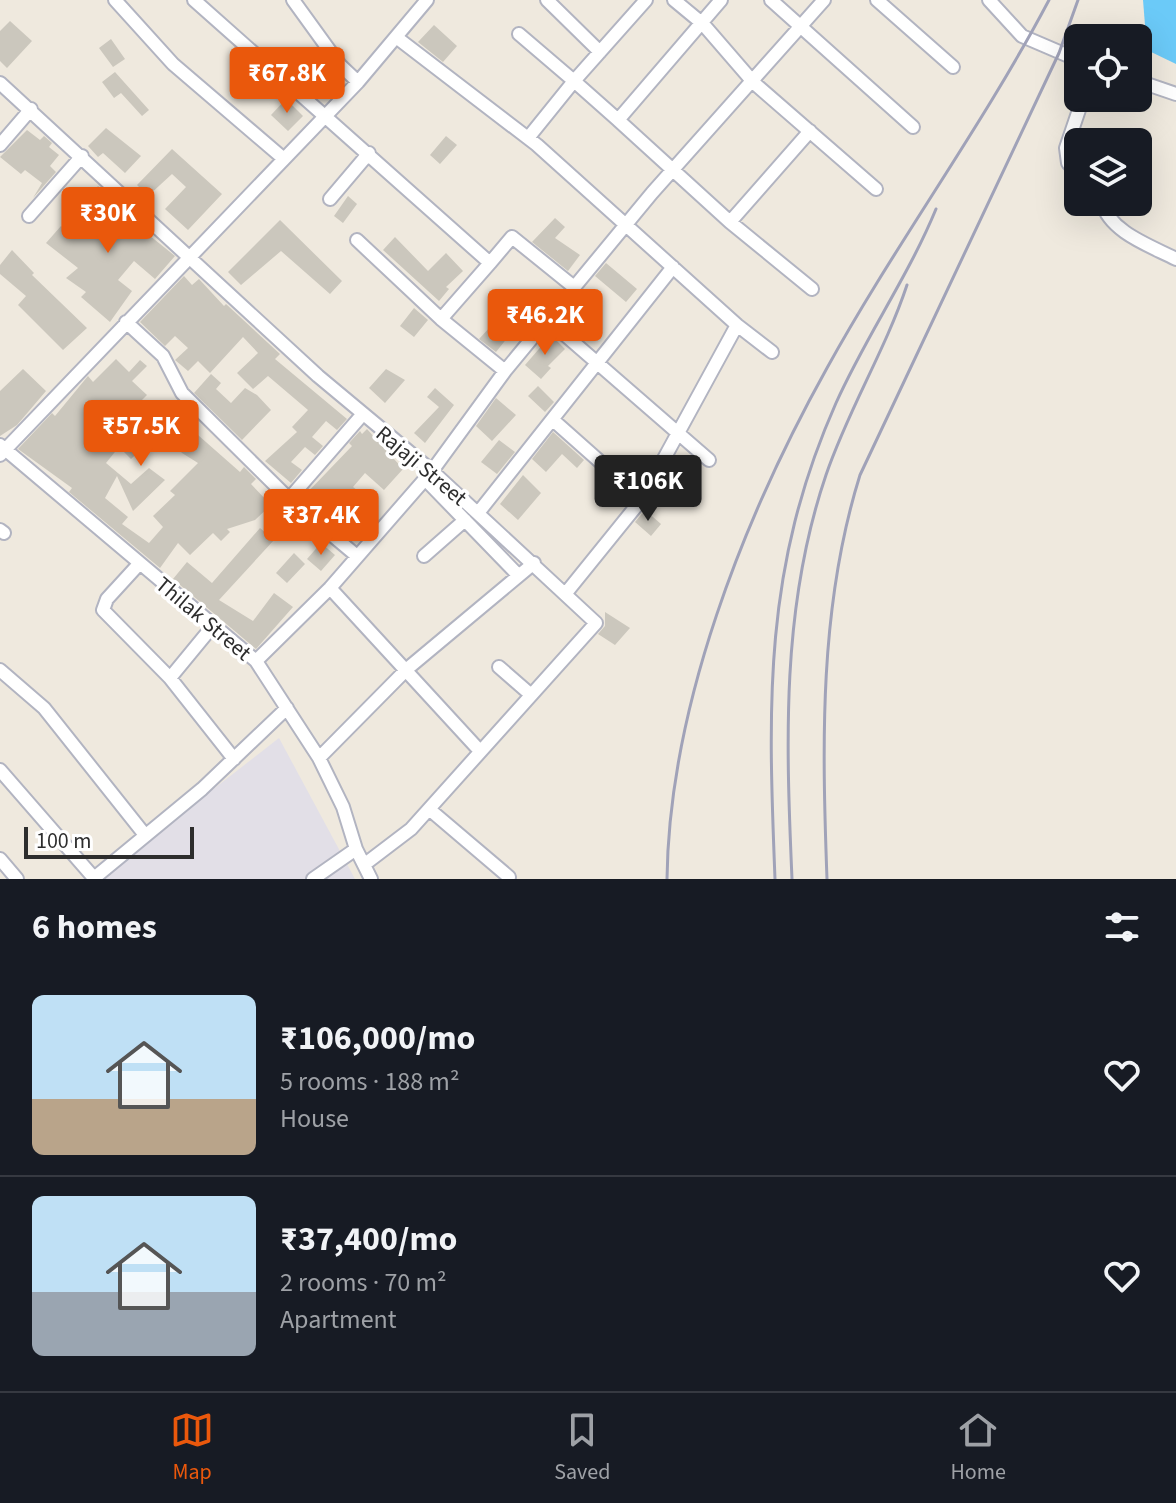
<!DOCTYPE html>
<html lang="en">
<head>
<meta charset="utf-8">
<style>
  body { margin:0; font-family:"Source Sans 3",sans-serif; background:#20242c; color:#f1f3f6; height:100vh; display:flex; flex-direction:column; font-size:30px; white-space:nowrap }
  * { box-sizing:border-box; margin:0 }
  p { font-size:26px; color:#9ea1a6 }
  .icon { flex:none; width:44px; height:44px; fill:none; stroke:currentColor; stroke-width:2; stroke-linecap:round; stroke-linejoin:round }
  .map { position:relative; height:879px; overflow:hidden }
  .sheet { display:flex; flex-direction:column; background:#171b24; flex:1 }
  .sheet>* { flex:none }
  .fabs { position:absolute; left:1064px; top:24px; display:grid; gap:16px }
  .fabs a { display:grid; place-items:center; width:88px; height:88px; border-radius:12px; background:#171b24; box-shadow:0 8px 32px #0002; font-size:40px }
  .scale { position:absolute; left:24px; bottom:20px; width:170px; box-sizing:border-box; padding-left:8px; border:4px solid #2d2d2d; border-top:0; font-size:22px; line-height:28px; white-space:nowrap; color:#2d2d2d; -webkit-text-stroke:6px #fff; paint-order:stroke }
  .price { position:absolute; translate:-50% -68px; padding:0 18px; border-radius:8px; background:#ea580c; color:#fff; font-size:26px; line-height:52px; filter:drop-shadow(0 2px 4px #0008) }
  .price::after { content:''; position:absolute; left:50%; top:48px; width:24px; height:18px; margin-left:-12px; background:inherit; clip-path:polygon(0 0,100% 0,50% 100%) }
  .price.on { background:#222; color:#fff }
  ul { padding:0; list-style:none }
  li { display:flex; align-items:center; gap:24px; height:200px; padding:0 32px }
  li+li { border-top:2px solid #363941 }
  li span { display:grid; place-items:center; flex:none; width:224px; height:160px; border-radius:12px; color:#555 }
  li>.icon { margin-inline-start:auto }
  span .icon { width:96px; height:96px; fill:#fffc; stroke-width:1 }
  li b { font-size:34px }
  h2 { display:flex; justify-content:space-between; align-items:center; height:96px; padding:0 32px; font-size:34px }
  .tabs { display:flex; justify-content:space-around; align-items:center; height:112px; border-top:2px solid #363941; background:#171b24; font-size:22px; color:#9ea1a6 }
  .tabs a { display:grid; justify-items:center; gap:4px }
  .tabs .on { color:#ea580c }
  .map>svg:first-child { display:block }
  .industrial { fill:#e2dfe7 }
  .water { fill:#6bcaf8 }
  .building { fill:#cbc7bd }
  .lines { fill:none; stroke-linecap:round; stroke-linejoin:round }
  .minor-casing { stroke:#b2b4c1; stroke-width:16 }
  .minor { stroke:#fff; stroke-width:12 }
  .rail { stroke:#a0a2b8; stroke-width:3 }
  .labels { text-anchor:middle; stroke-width:7; stroke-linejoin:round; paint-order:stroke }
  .street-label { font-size:22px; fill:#2d2d2d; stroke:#fff }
</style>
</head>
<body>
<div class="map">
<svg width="1176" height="879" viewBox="0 0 1176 879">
  <rect width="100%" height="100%" fill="#efe9de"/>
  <path class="industrial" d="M279 738 355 879H98Z"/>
  <path class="water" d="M1143 0H1176V64L1147 50Z"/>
  <path class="building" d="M10 21 32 41 7 68 0 61V31Z
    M434 25 457 46 443 62 418 42Z
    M111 39 125 59 113 67 99 48Z
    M115 72 149 110 142 116 121 93 114 98 102 82Z
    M286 99 303 116 288 131 271 115Z
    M106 128 141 156 125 173 103 153 98 157 88 146Z
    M27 130 40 140 44 136 52 143 49 147 59 155 50 166 56 172 33 198 42 183 25 170 21 174 0 157Z
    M446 136 457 145 440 164 430 155Z
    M172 149 222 194 188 230 165 209 186 187 172 174 148 196 137 185Z
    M98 186 106 193 100 203 119 220 124 215 175 256 155 279 134 261 118 280 132 291 110 322 81 297 86 292 66 278 78 268 46 243 61 226 75 239 90 222 77 212Z
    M348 196 357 204 343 223 334 216Z
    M555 218 565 227 555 238 580 255 568 271 532 242Z
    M280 220 342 281 330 294 281 251 241 285 228 272Z
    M395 237 428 271 446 253 463 271 446 287 449 289 439 301 383 250Z
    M12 250 34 273 32 275 87 328 63 350 18 305 26 296 0 274V265Z
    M606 263 637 289 626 302 595 276Z
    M184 276 192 285 199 279 224 306 226 304 280 354 275 359 347 419 337 430 326 421 312 437 323 446 315 455 305 447 291 462 302 470 291 483 265 461 297 432 292 427 308 410 268 376 253 389 237 373 258 353 243 337 210 373 198 361 188 371 175 360 188 348 175 336 165 346 140 322Z
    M580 294 599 310 588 324 568 308Z
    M517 296 532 307 496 352 479 339 491 326 494 329Z
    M414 308 428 320 414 337 400 326Z
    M551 335 565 349 548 366 551 368 541 379 525 365Z
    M116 359 129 372 140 360 147 366 132 381 147 395 126 416 150 441 131 459 119 447 106 463 131 484 149 468 165 480 133 511 117 476 105 498 128 517 122 524 149 543 163 527 153 516 175 495 170 491 198 463 182 453 164 433 172 425 182 436 190 428 240 472 244 467 256 479 251 484 271 505 255 520 227 529 230 532 221 541 213 533 190 555 178 543 160 568 69 492 72 488 18 449 52 413 55 416 88 376 93 382Z
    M23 369 46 391 17 425 0 436V391Z
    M386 369 405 380 385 403 369 388Z
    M211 374 221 383 216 389 231 403 245 388 257 395 271 410 242 440 194 393Z
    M538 386 554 402 545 412 528 396Z
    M435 388 454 405 425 443 414 433 439 407 427 397Z
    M496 398 516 415 492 441 476 426Z
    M367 429 403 469 384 490 365 473 353 487 378 506 353 536 302 498 352 446 349 443 360 431 362 434Z
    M553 432 584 460 577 468 562 454 546 472 532 459Z
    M499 440 515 452 497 474 481 462Z
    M523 475 541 493 518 520 500 504Z
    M645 510 661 524 651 536 635 522Z
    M260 528 274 540 219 600 253 621 274 593 293 607 256 649 173 579 187 562 212 583Z
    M321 543 335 555 321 571 307 559Z
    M294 553 305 564 287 583 276 573Z
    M605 612 630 628 615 645 598 634 605 626Z"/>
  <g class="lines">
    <g class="minor-casing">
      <path id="minor" d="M115 0 173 64 284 159
        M194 0 490 263 512 237 574 287
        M293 0 340 65 358 82
        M547 0 600 52
        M674 0 703 24 754 83 876 189
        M721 0 618 120 730 222 812 289
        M771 0 913 127
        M877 0 953 67
        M989 0 1022 36 1078 60
        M519 34 574 81 528 138
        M396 37 537 145 737 325 772 352
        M1138 81 1176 94
        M0 83 318 376 432 471 596 623 411 829 365 864
        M618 120 574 81 646 0
        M0 145 31 109
        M1078 173 1068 163 1066 148 1083 98
        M330 199 369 153
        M1102 202C1109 232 1151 246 1176 259
        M29 216 82 156
        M730 222 810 131
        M357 240 441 319
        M490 263 441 319 505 371
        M549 321 709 460
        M126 322 163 356 182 393 289 499
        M553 420 642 499
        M0 445 256 661 319 758 343 807 356 849 371 879
        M0 455 358 82 427 0
        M425 479 518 575
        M478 513 673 267
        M0 530 4 533
        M357 556 289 499 362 415
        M424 556 465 520
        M139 564 107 599 103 610 170 678
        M330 588 479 750
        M566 593 642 499 737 325
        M212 627 170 678 234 759
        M256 661 330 588 432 471 505 371 652 193 824 0
        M499 667 530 694
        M0 670 44 708 145 835
        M319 758 407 669 534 563
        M0 770 94 878
        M429 809 509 877
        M0 859 17 879
        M93 879 202 789 287 708
        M313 879 356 849"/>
    </g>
    <use href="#minor" class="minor"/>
    <path class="rail" d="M667 879C669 707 744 517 827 368 896 243 982 127 1049 0
      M775 879C768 704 763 568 836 403 866 336 908 277 936 209
      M792 879C786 742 781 607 826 475 848 410 885 351 907 285
      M827 879C822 743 819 606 860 475L1059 53 1078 0"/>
  </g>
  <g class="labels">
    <g class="street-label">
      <text transform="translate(422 465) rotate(40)" y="8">Rajaji Street</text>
      <text transform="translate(204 618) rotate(40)" y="8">Thilak Street</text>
    </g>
  </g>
</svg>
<div class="fabs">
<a><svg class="icon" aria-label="locate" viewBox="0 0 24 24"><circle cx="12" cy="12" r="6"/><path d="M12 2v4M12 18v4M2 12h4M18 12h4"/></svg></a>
<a><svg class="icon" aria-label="layers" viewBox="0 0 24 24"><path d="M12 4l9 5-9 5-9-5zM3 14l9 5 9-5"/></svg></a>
</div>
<div class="scale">100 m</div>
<b class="price" style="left:287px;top:115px">₹67.8K</b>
<b class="price" style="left:108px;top:255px">₹30K</b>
<b class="price" style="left:545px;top:357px">₹46.2K</b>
<b class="price" style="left:141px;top:468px">₹57.5K</b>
<b class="price on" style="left:648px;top:523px">₹106K</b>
<b class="price" style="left:321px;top:557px">₹37.4K</b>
</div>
<section class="sheet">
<h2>6 homes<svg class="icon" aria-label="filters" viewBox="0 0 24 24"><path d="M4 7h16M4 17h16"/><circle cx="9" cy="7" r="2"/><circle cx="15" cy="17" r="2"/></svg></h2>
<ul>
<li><span style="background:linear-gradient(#bfe0f5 65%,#b9a48a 0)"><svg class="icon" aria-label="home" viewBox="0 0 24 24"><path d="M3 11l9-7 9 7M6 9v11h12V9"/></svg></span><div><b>₹106,000/mo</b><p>5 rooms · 188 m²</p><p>House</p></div><svg class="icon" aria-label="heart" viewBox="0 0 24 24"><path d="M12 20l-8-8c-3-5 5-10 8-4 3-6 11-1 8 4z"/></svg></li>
<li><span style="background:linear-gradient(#bfe0f5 60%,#9aa5b1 0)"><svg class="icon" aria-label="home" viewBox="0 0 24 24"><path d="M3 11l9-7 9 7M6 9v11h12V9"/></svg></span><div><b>₹37,400/mo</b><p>2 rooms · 70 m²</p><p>Apartment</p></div><svg class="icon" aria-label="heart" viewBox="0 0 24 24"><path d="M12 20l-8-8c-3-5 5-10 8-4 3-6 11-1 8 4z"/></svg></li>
</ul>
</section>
<nav class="tabs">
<a class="on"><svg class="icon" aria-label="map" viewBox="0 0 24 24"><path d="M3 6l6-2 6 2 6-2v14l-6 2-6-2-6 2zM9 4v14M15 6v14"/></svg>Map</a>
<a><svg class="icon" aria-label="saved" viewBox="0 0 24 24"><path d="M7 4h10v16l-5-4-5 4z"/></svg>Saved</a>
<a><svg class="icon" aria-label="home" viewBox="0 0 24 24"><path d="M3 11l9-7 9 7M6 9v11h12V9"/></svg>Home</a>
</nav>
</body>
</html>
